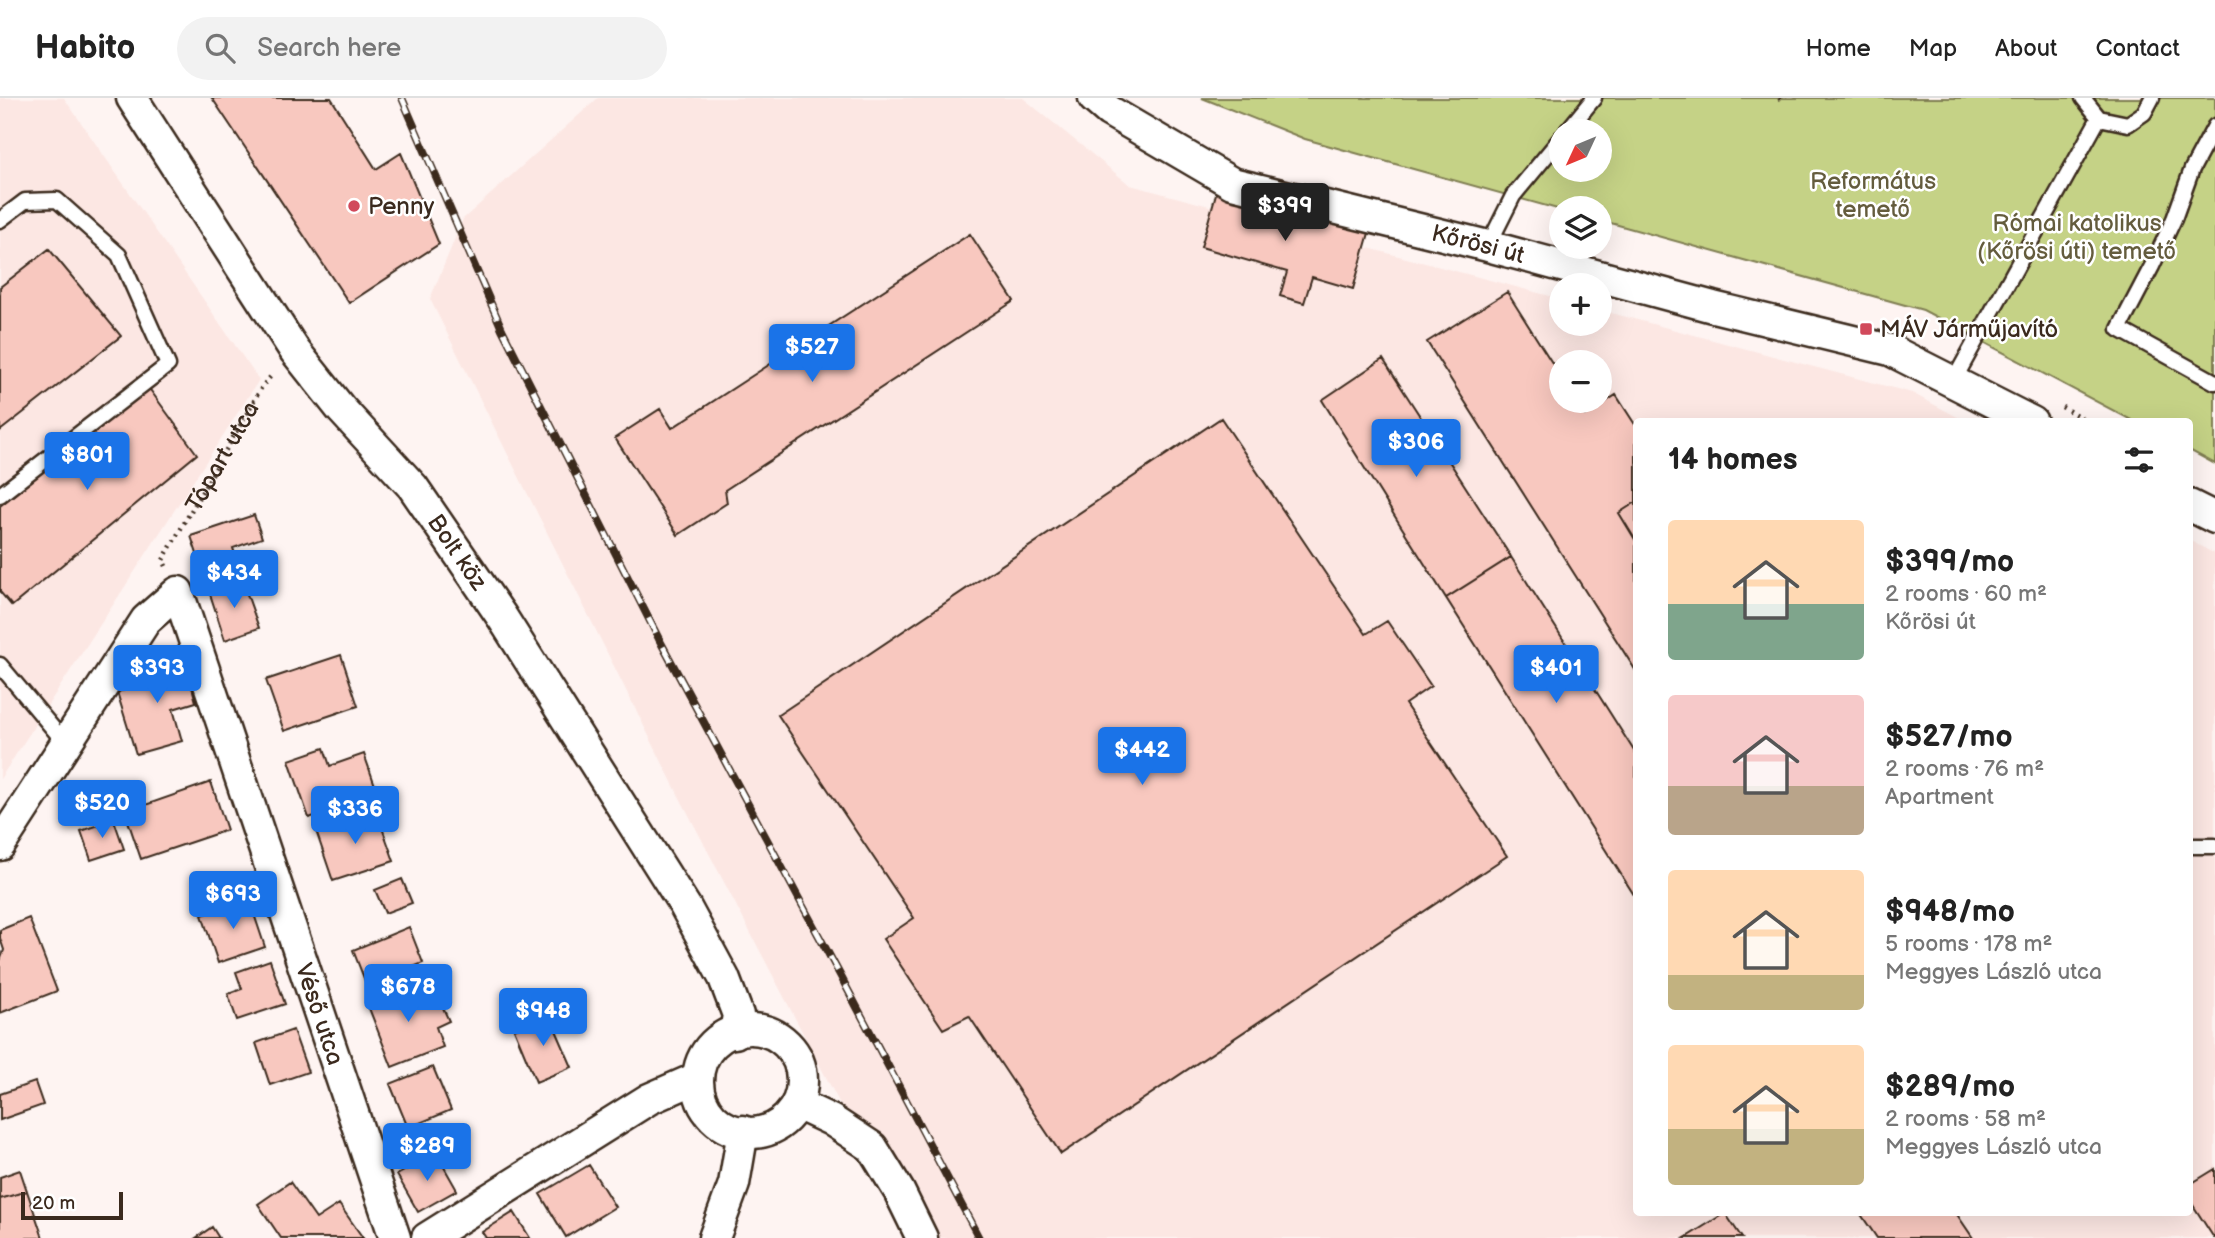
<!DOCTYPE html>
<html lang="en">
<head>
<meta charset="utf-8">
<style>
  body { margin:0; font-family:"Balsamiq Sans",sans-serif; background:#f2f2f2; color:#222; height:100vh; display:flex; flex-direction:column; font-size:26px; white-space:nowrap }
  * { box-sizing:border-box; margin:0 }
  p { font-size:23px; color:#767676 }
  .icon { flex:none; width:38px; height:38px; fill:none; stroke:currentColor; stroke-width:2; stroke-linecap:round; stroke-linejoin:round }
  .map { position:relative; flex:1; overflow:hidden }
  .details { position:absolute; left:1633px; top:320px; width:560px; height:798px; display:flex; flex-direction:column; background:#fff; border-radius:7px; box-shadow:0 7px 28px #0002 }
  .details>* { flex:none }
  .needle { width:46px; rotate:226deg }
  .fabs { position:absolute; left:1549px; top:21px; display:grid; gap:14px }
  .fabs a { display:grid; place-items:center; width:63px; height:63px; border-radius:50%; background:#fff; box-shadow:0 7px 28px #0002; font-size:35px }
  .scale { position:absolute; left:21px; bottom:18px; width:102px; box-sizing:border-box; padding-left:7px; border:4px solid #3b2a1e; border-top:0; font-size:19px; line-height:24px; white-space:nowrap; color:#3b2a1e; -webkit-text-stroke:5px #fff; paint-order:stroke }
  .price { position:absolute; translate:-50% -60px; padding:0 16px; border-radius:7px; background:#1a73e8; color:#fff; font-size:23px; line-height:46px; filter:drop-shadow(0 2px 4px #0008) }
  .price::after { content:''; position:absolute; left:50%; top:42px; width:21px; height:16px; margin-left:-10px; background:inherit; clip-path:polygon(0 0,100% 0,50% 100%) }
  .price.selected { background:#222; color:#fff }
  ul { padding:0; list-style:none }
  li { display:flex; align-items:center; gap:21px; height:175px; padding:0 35px }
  li span { display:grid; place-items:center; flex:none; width:196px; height:140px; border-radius:7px; color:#555 }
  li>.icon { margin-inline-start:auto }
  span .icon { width:84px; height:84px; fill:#fffc; stroke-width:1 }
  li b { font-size:30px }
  h2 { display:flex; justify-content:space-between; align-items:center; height:84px; padding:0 35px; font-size:30px }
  header { display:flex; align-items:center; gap:42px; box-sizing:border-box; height:98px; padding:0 35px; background:#fff; border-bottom:2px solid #e0e0e0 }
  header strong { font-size:33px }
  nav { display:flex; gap:38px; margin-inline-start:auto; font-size:24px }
  .search { width:490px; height:63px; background:#f2f2f2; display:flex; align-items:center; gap:18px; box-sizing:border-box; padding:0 24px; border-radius:38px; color:#767676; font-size:26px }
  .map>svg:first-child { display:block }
  .built { fill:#fce7e3; fill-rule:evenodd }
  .green { fill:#c5d286; stroke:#807e52; stroke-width:2; fill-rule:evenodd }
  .building { fill:#f8c8bf; stroke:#3b2a1e; stroke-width:2 }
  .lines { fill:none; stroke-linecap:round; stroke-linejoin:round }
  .lane-casing { stroke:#3b2a1e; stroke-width:19 }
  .street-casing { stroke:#3b2a1e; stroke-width:35 }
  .path { stroke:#3b2a1e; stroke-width:4.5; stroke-dasharray:2 5; stroke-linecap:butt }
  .lane { stroke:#fff; stroke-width:14 }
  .street { stroke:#fff; stroke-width:30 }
  .rail-casing { stroke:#3b2a1e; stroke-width:8 }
  .rail { stroke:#fff; stroke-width:5; stroke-dasharray:16; stroke-linecap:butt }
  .poi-dot { fill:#d1495b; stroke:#fff; stroke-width:2.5 }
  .labels { text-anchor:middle; stroke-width:5; stroke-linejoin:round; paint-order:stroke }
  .park-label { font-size:24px; fill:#645c3d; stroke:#fff }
  .poi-label { font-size:24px; fill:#3b2a1e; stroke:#fff; text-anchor:start }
  .street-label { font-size:24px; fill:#3b2a1e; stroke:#fff }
</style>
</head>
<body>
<header>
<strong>Habito</strong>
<div class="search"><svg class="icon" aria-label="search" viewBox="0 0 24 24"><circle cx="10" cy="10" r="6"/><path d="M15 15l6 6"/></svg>Search here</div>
<nav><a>Home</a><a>Map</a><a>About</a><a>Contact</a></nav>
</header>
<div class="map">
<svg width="2215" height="1140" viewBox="0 0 2215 1140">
  <rect width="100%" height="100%" fill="#fef4f2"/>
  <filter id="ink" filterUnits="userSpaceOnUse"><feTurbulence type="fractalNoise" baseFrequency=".0143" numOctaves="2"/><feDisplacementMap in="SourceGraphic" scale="14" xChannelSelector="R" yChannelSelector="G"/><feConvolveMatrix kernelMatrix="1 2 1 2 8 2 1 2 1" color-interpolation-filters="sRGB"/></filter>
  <g filter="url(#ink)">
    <path class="built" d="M0 0H64L259 282 0 681Z
      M598 0H1023L1130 87 1561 201V226H1600V212L1912 295 1967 324H1636V1115H2189V442L2215 456V1140H910L679 698 430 201 463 121ZM1561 264H1600V303H1561Z"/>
    <path class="green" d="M1202 0H2215V366L2189 352V324H2135L1923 212 1600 122V110L1561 112 1305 41ZM1561 33H1600V72H1561Z"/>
    <path class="building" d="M212 0H331L376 71 401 55 439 146 349 205Z
      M1217 92 1369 135 1353 191 1312 179 1304 205 1280 198 1287 174 1201 149Z
      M970 136 1014 203 725 392 727 405 678 437 615 340 660 311 672 330Z
      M49 151 121 238 0 333V189Z
      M1507 194 1561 279V303H1576L1585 317 1616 297 1636 328V404L1619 415 1636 443V573L1427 244Z
      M1383 261 1511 459 1446 500 1322 302Z
      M148 289 197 356 12 508 0 494V408Z
      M1221 320 1366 536 1387 523 1431 588 1405 606 1507 758 1061 1056 969 918 943 931 883 841 914 820 778 617Z
      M1636 404V443L1619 415Z
      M254 417 262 440 233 450 239 468 205 480 191 438Z
      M1511 459 1636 656V800L1446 500Z
      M242 482 259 530 225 542 209 493Z
      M341 557 358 608 284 633 266 582Z
      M184 559 196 604 173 611 182 643 136 656 117 594 144 587 140 572Z
      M324 650 330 668 364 656 378 696 309 720 289 662Z
      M211 684 227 732 141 761 125 714Z
      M376 713 394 763 333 783 316 733Z
      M114 722 124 751 91 762 81 733Z
      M402 781 412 805 385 815 375 792Z
      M249 801 265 849 218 865 202 817Z
      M29 820 57 893 0 915V863L4 852 0 840V832Z
      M409 829 423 865 367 888 353 852Z
      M270 862 285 906 237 922 228 896 242 891 236 874Z
      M418 885 426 906 439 901 449 923 436 929 443 949 392 969 367 905Z
      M549 916 572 969 536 984 514 931Z
      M293 932 308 974 270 987 256 945Z
      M433 969 451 1012 408 1030 390 986Z
      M35 984 43 1007 0 1022V996Z
      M436 1055 457 1092 418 1114 397 1077Z
      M589 1067 615 1109 566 1139 540 1096Z
      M2215 1071V1140H2214L2189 1101V1087Z
      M20 1072 27 1093 0 1101V1079Z
      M290 1084 316 1121 339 1106 363 1140H281L258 1106Z
      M27 1093 43 1140H0V1101Z
      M514 1114 530 1140H486L482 1134Z
      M1725 1115 1742 1140H1685Z
      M1860 1115H1956L1973 1140H1877Z
      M212 1129 219 1140H196Z"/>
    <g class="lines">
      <g class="lane-casing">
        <path id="lane" d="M2099 20 2128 26 2144 15 2152 0
          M2215 28 2192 71 2174 121 2152 168 2119 231 2215 284
          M1567 33 1594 0
          M0 122 25 103 57 102 119 157 168 267 0 397
          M1488 148 1513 98 1561 40
          M1954 282 2099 20 2083 0
          M0 567 66 646
          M2189 748H2215"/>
      </g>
      <g class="street-casing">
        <g id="street">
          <path id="s2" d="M132 0 295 253 341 311 413 389 502 519 685 808 724 880 738 917 735 935"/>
          <path id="s3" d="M1094 0 1109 13 1232 85 1488 148 1713 209 1890 252 2032 324"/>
          <path d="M2189 407 2215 420"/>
          <path id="s4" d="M0 747 146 522 178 494 395 1140"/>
          <circle cx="750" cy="983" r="52"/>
          <path d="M797 1006 831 1022 872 1049 899 1093 922 1140"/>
          <path d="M427 1140 649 1001 697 980"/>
          <path d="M714 1140 734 1086 743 1033"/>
        </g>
      </g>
      <g class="path">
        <path d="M1779 0 1781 2 1783 0"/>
        <path d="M2062 309 2089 324"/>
        <path id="s1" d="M166 468 163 462 263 287 273 276"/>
      </g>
      <use href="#lane" class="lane"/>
      <use href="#street" class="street"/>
      <g class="rail-casing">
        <path id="rail" d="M402 0 502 231 659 541 840 877 979 1140"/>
      </g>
      <use href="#rail" class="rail"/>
    </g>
  </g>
  <g class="poi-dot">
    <circle cx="354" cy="108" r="7"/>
    <rect x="1859" y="224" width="14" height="14" rx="3.5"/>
  </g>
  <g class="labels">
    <g class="park-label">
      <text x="1873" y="91">Református<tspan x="1873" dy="28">temető</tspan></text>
      <text x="2077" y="133">Római katolikus<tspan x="2077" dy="28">(Kőrösi úti) temető</tspan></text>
    </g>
    <g class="poi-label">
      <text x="368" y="116">Penny</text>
      <text x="1880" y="239">MÁV Járműjavító</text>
    </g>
    <g class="street-label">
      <text dy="8" stroke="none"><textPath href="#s3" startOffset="416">Kőrösi út</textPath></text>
      <text dy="8" stroke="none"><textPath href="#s1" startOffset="126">Tópart utca</textPath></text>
      <text dy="8" stroke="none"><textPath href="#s2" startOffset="560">Bolt köz</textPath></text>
      <text dy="8" stroke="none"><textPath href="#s4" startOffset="756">Véső utca</textPath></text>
    </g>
  </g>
</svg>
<div class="fabs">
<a><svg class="needle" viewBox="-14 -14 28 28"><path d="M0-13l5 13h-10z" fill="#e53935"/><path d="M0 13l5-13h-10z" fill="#767676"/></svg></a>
<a><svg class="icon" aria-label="layers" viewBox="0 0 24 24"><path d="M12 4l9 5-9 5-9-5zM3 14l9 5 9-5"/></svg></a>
<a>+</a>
<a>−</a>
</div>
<div class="scale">20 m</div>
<b class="price selected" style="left:1285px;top:145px">$399</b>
<b class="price" style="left:812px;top:286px">$527</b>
<b class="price" style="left:1416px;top:381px">$306</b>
<b class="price" style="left:87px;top:394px">$801</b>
<b class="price" style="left:234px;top:512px">$434</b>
<b class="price" style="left:157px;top:607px">$393</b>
<b class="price" style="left:1556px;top:607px">$401</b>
<b class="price" style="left:1142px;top:689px">$442</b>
<b class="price" style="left:102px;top:742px">$520</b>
<b class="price" style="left:355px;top:748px">$336</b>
<b class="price" style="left:233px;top:833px">$693</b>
<b class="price" style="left:408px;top:926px">$678</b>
<b class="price" style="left:543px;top:950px">$948</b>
<b class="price" style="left:427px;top:1085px">$289</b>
<section class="details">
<h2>14 homes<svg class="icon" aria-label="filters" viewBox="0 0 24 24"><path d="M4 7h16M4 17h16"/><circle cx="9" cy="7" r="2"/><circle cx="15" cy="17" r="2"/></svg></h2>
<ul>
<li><span style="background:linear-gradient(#ffd9b3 60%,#7fa58c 0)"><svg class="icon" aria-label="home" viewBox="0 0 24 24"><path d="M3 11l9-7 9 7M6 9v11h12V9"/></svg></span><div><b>$399/mo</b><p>2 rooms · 60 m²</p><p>Kőrösi út</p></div></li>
<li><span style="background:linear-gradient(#f6c9c9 65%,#b9a48a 0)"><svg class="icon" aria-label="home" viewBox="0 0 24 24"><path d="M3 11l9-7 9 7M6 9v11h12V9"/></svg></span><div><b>$527/mo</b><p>2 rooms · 76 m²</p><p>Apartment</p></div></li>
<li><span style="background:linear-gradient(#ffd9b3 75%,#c2b280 0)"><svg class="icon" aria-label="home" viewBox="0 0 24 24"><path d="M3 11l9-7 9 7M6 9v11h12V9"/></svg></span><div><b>$948/mo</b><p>5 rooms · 178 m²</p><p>Meggyes László utca</p></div></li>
<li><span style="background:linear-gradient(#ffd9b3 60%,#c2b280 0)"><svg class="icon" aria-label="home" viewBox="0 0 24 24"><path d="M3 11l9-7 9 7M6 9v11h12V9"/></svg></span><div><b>$289/mo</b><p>2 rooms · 58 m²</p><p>Meggyes László utca</p></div></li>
</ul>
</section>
</div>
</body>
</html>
